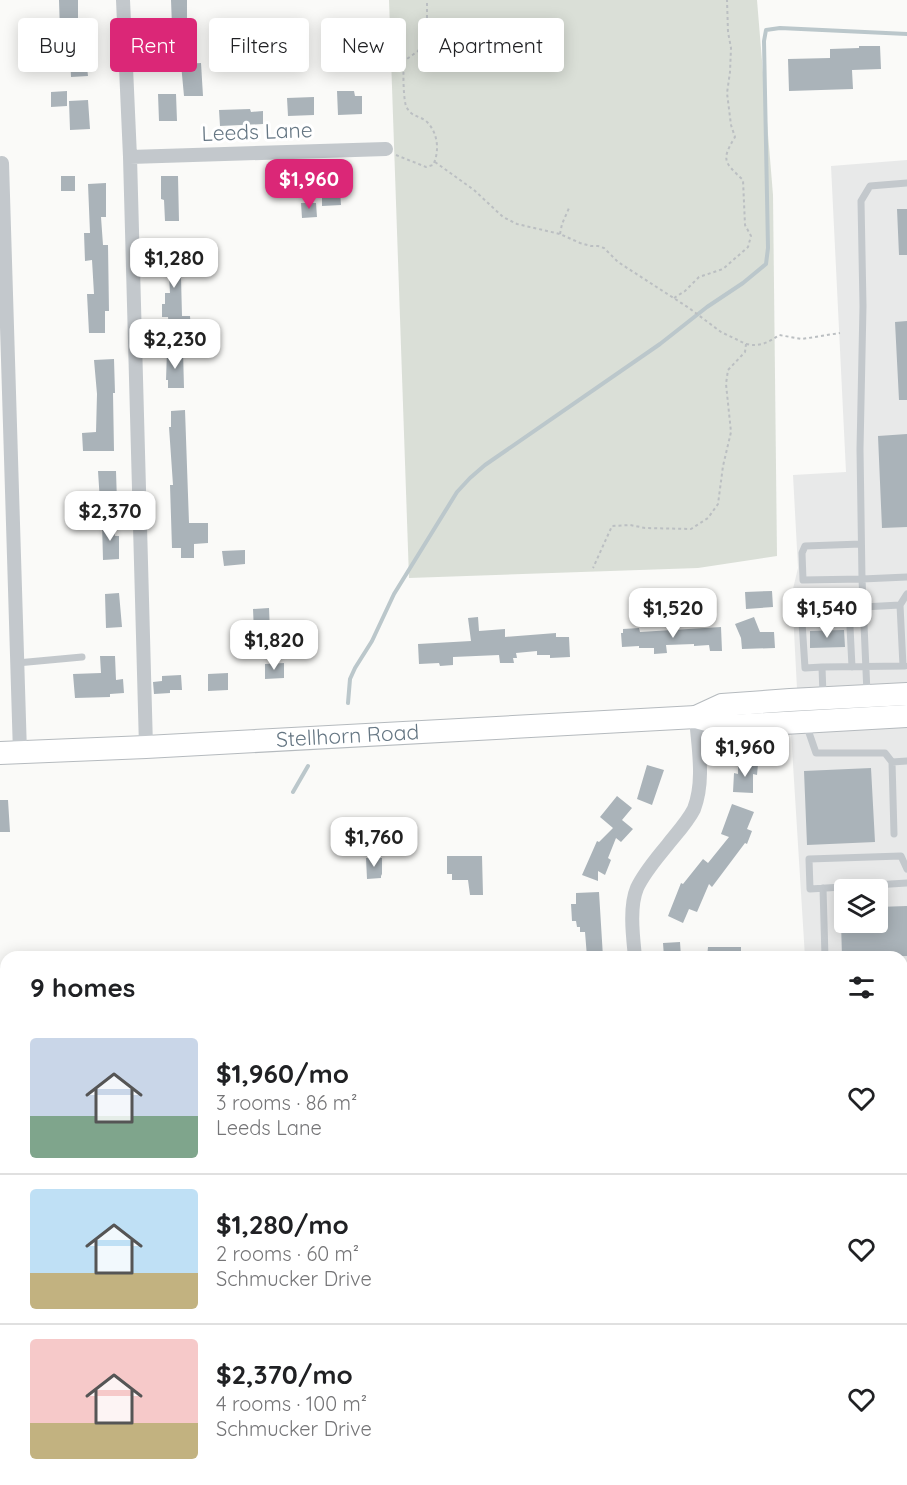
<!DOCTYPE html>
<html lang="en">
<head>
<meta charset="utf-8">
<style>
  body { margin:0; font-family:Quicksand,sans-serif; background:#f6f6f6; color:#202124; height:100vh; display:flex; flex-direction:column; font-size:22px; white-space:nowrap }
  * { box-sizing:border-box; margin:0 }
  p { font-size:20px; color:#757577 }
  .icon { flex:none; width:33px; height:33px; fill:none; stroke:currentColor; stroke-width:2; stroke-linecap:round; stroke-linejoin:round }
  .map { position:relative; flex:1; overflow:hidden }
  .panel { position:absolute; left:0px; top:951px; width:908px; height:534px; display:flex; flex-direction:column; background:#fff; border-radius:18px 18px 0 0; box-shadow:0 3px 15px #0003 }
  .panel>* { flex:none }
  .guide { position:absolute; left:18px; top:18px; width:600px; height:54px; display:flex; gap:12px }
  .tools { position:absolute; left:834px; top:879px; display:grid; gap:12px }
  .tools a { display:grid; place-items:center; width:54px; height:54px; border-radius:6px; background:#fff; box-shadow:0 3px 15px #0003; font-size:30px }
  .price { position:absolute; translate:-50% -51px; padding:0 14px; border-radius:12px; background:#fff; color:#222; font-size:20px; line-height:39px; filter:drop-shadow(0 2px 3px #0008) }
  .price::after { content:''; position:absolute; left:50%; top:36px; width:18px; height:14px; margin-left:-9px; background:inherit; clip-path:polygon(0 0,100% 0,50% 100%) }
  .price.current { background:#db2777; color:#fff }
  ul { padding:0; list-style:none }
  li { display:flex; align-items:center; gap:18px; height:150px; padding:0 30px }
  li+li { border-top:2px solid #e0e0e0 }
  li span { display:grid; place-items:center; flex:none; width:168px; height:120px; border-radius:6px; color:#555 }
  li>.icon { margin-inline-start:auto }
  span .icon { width:72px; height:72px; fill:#fffc; stroke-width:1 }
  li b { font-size:26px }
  h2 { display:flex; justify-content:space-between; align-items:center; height:72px; padding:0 30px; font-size:26px }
  .tag { padding:0 21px; border-radius:6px; background:#fff; box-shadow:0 3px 15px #0003; font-size:21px; line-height:54px }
  .tag.current { background:#db2777; color:#fff }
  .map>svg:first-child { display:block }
  .built { fill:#e8e9e9; fill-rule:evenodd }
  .green { fill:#dadfd7 }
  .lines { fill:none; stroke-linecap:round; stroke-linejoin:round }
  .stream { stroke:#bbc7cb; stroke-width:4 }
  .building { fill:#aab3b9 }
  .primary-casing { stroke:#b5babe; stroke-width:24 }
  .path { stroke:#bbbfc2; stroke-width:2; stroke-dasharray:3 3; stroke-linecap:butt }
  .lane { stroke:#c3c8cc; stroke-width:7 }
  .street { stroke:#c3c8cc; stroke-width:14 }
  .primary { stroke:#fff; stroke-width:22 }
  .labels { text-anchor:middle; stroke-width:6; stroke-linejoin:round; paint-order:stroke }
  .street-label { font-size:21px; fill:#657683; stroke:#fff }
</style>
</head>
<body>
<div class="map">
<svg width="907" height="1485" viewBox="0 0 907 1485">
  <rect width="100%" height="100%" fill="#fafaf8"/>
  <path class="built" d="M907 160V683L797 689 792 593 798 568 793 475 846 472 831 166Z
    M907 726V988H902V957H805L791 732ZM844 890H878V922H844Z"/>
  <path class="green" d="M389 0H757L773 195 777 556 698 568 409 578Z"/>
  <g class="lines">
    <path class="stream" d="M348 703 350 679 355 668 372 641 394 594 457 492 470 478 485 465 660 344 707 307 743 283 766 264 768 248 764 41 766 30 780 28 907 34
      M293 792 308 766"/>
  </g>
  <path class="building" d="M59 0H78V49L85 48 88 76 71 77 70 56H65V32H60Z
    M171 0H187V26H172Z
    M176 43 177 65 156 66 155 44Z
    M859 46H880L881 69 852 70 853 89 789 91 788 59 830 58V49L859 48Z
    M201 63 203 96H184L181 64Z
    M67 91V106L51 107V92Z
    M337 91H354L355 96H362V114L338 115Z
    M158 94H176L177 121H159Z
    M314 97V115L288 116 287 98Z
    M88 100 90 129 70 130 69 101Z
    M250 109 251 112 263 111V124L220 126 219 110Z
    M61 176H75V191H61Z
    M161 176H178L179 221H165L164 200 161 199Z
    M106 183V217H101L103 245H108L109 311H105V333H89L87 294H94L92 260 85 261 84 233H90L88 184Z
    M322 190H340L341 205 322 206Z
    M301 203H316L317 217 302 218Z
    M897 209H907V255H899Z
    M163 240H179V264H183V277H181L182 316H190L191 329 169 330 168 317H162V304H165V293H170L168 259H164Z
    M907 321V400H899L895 322Z
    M167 351H183L184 388H168V380H166Z
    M114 359 115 393H113L114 451H83L82 433 96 432 97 394 94 360Z
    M185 410 189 523H208V543L194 544V558H181V548H172L170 485H173L169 427H171V411Z
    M907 434V527L882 528 878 436Z
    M98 471H116L117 502H100Z
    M102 522H114L115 536H119V559L103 560Z
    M245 550V564L224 566 222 551Z
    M772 591 773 607 746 609 745 592Z
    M119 593 122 627 106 628 105 594Z
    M269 608 270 632H254L253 609Z
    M478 617 479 631 505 629V637L556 633V637H569L570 657 550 658V655H537V651L516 653 517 658H513L514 663H500L499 655 453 657V665L440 666 439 663 419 664 418 644 471 641 468 618Z
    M754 617 760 632H774L775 648 742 649 741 638 735 624Z
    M721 627 722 651H710L709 645 694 646V644L666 645 667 653 654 654V648H639V646L622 647 621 633H623V629L639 628 640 632Z
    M844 630 845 647 810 648V631Z
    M100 656H115L116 680 123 679 124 693 110 694V697L75 698 73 674 101 673Z
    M284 663V678L265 679V664Z
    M228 673V690L208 691V674Z
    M181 675 182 690H170V693L154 694 153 682 162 681V676Z
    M738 764H758L757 775 753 774V793L733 792 734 773 738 774Z
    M647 765 664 770 652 805 637 799Z
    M871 768 875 842 807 845 804 771Z
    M617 796 632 808 622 820 633 829 621 842 616 838 608 858 611 860 605 875 598 871V881L582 875 597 841 599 842 613 828 600 817Z
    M0 800H8L10 832H0Z
    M732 804 754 812 747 829 752 831 747 844 745 843 712 887 709 884 697 912 689 909 683 923 668 916 681 883 683 884 703 859 708 863 729 837 721 834Z
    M447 856H482L483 895H470L468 880H452V874H447Z
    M366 858H382V874L381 876V878L367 879Z
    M599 892 603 957H587L585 932H580V927H577L576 921H572L571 904H576V893Z
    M907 906V956L842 957 841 922H878V907Z
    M680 942 681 957H664L663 943Z
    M708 947H741V957H707Z"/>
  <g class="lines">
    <g class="primary-casing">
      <g id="primary">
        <path d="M696 717 722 705 790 700 907 694"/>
        <path id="s1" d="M0 753 146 747 696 717 730 726 907 716"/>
      </g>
    </g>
    <path class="path" d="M396 155 426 167 433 165C440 151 438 132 426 121 420 116 412 117 407 108 403 103 403 69 404 61L418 51 421 46 427 25V0
      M435 162 474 190 503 217 517 224 560 234 580 243 591 246H598L604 248 618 262 689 308 721 332 746 344 745 352 728 370 726 384 731 432 723 466 718 504 708 518 691 529 645 528 630 525 612 526 593 568
      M560 234 562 224 569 208
      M674 298 685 291 699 277 723 269 748 247 751 236 745 225 743 180C724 162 721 160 735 137L731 125 727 93 730 72 731 48 728 32 727 0
      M746 344C759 347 768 343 779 335L802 339 840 333"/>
    <path class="lane" d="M861 544 805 546 802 553 803 580 862 579 860 449 863 306 861 201 870 186 907 183
      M900 605 907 594
      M849 607 852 667
      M17 663 82 657
      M822 667 805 668 801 607H863L900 605 903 666
      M867 693 862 579 907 577
      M823 695 822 667 905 666
      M806 724 816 753H885L892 762 894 834
      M892 762 907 761
      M907 869 901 856 809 859 810 889 907 883
      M823 888 825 957
      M902 975H907"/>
    <path class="street" d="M123 0 130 157 146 747
      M130 157 386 149
      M2 163 20 753
      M635 957C633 937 629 907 637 888 645 871 658 857 669 843 678 832 688 821 694 809 705 780 698 747 696 717
      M902 1083 907 1088
      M902 1365H907
      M0 1449 6 1450
      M368 1479 369 1485
      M523 1485H542
      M684 1485 689 1479"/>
    <use href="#primary" class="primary"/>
  </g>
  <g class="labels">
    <g class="street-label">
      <text transform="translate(257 132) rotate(-2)" y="7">Leeds Lane</text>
      <text dy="7" stroke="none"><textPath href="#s1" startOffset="348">Stellhorn Road</textPath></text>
    </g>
  </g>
</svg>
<div class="tools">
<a><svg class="icon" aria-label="layers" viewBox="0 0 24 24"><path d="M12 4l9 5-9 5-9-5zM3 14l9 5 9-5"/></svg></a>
</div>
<b class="price current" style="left:309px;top:210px">$1,960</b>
<b class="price" style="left:174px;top:289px">$1,280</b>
<b class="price" style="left:175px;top:370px">$2,230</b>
<b class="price" style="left:110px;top:542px">$2,370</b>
<b class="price" style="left:673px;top:639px">$1,520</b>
<b class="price" style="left:827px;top:639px">$1,540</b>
<b class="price" style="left:274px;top:671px">$1,820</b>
<b class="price" style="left:745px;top:778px">$1,960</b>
<b class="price" style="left:374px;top:868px">$1,760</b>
<div class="guide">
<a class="tag">Buy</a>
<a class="tag current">Rent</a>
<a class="tag">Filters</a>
<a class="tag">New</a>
<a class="tag">Apartment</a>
</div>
<section class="panel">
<h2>9 homes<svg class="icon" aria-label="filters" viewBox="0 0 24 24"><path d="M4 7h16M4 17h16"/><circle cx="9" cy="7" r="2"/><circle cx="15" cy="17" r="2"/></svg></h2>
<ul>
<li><span style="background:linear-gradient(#c9d6e8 65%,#7fa58c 0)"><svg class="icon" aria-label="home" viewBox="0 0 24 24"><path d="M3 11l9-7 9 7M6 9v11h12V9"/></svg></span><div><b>$1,960/mo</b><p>3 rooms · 86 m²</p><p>Leeds Lane</p></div><svg class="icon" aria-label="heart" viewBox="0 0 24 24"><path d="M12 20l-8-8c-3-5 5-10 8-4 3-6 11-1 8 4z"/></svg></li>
<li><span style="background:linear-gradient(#bfe0f5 70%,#c2b280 0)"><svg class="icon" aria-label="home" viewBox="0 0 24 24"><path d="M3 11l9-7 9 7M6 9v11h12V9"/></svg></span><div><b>$1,280/mo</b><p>2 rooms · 60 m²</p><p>Schmucker Drive</p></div><svg class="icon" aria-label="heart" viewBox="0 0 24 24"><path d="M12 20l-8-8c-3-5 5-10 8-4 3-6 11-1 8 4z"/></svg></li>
<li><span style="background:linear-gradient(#f6c9c9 70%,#c2b280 0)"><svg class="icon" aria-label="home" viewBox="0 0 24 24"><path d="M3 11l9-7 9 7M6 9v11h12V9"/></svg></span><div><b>$2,370/mo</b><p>4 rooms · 100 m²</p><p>Schmucker Drive</p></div><svg class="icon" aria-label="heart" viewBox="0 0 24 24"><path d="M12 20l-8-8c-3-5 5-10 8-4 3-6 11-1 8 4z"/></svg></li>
</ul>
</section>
</div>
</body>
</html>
